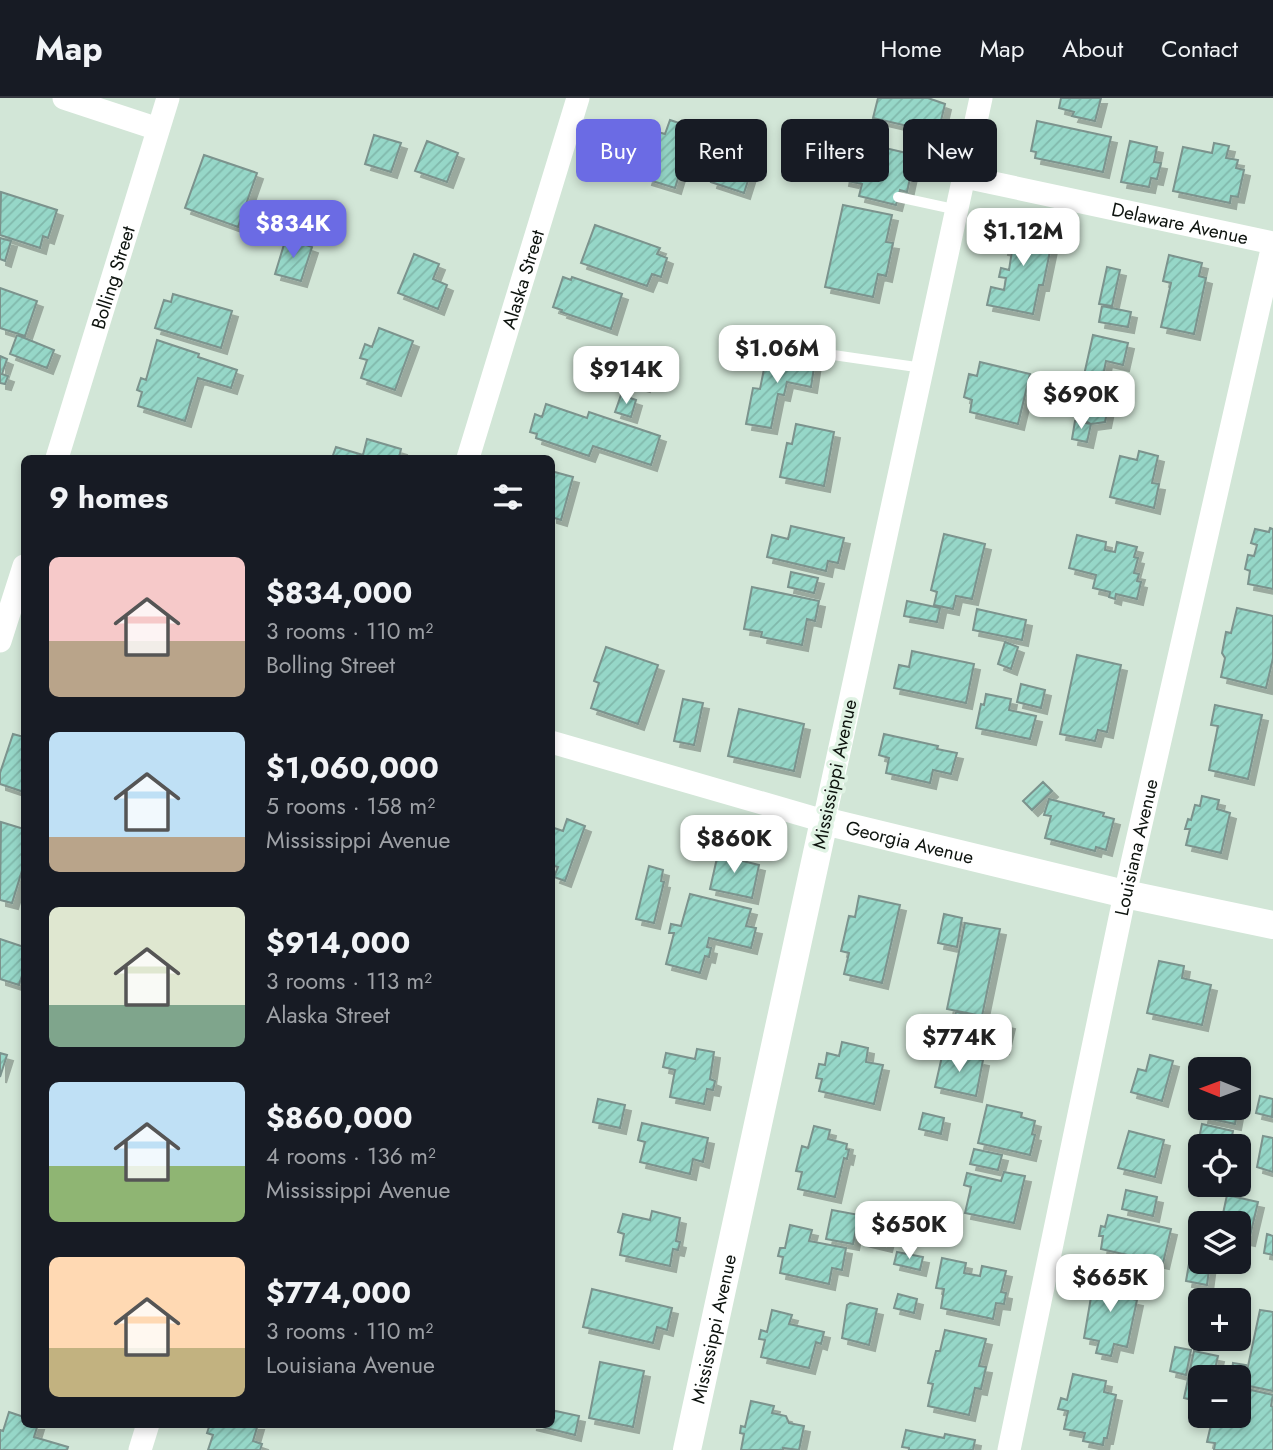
<!DOCTYPE html>
<html lang="en">
<head>
<meta charset="utf-8">
<style>
  body { margin:0; font-family:Jost,sans-serif; background:#242831; color:#f1f3f6; height:100vh; display:flex; flex-direction:column; font-size:26px; white-space:nowrap }
  * { box-sizing:border-box; margin:0 }
  p { font-size:23px; color:#9ea1a6 }
  .icon { flex:none; width:38px; height:38px; fill:none; stroke:currentColor; stroke-width:2; stroke-linecap:round; stroke-linejoin:round }
  .map { position:relative; flex:1; overflow:hidden }
  .details { position:absolute; left:21px; top:357px; width:534px; height:973px; display:flex; flex-direction:column; background:#171b24; border-radius:10px; box-shadow:0 4px 10px #0003 }
  .details>* { flex:none }
  .guide { position:absolute; left:576px; top:21px; width:592px; height:63px; display:flex; gap:14px }
  .needle { width:46px; rotate:271deg }
  .fabs { position:absolute; left:1188px; top:959px; display:grid; gap:14px }
  .fabs a { display:grid; place-items:center; width:63px; height:63px; border-radius:10px; background:#171b24; box-shadow:0 4px 10px #0003; font-size:35px }
  .price { position:absolute; translate:-50% -60px; padding:0 16px; border-radius:14px; background:#fff; color:#222; font-size:23px; line-height:46px; filter:drop-shadow(0 2px 4px #0008) }
  .price::after { content:''; position:absolute; left:50%; top:42px; width:21px; height:16px; margin-left:-10px; background:inherit; clip-path:polygon(0 0,100% 0,50% 100%) }
  .price.current { background:#6b6be4; color:#fff }
  ul { padding:0; list-style:none }
  li { display:flex; align-items:center; gap:21px; height:175px; padding:0 28px }
  li span { display:grid; place-items:center; flex:none; width:196px; height:140px; border-radius:10px; color:#555 }
  li>.icon { margin-inline-start:auto }
  span .icon { width:84px; height:84px; fill:#fffc; stroke-width:1 }
  li b { font-size:30px }
  h2 { display:flex; justify-content:space-between; align-items:center; height:84px; padding:0 28px; font-size:30px }
  .pill { padding:0 24px; border-radius:10px; background:#171b24; box-shadow:0 4px 10px #0003; font-size:24px; line-height:63px }
  .pill.current { background:#6b6be4; color:#fff }
  header { display:flex; align-items:center; gap:42px; box-sizing:border-box; height:98px; padding:0 35px; background:#171b24; border-bottom:2px solid #363941 }
  header strong { font-size:33px }
  nav { display:flex; gap:38px; margin-inline-start:auto; font-size:24px }
  .map>svg:first-child { display:block }
  .building { fill:url(#building-hatch); stroke:#7b938d; stroke-width:2; filter:url(#shadow) }
  .lines { fill:none; stroke-linecap:round; stroke-linejoin:round }
  .service { stroke:#fff; stroke-width:10 }
  .minor { stroke:#fff; stroke-width:23 }
  .tertiary { stroke:#fff; stroke-width:28 }
  .labels { text-anchor:middle; stroke-width:7; stroke-linejoin:round; paint-order:stroke }
  .street-label { font-size:19px; fill:#0d130e; stroke:#e0f3e4 }
</style>
</head>
<body>
<header>
<strong>Map</strong>
<nav><a>Home</a><a>Map</a><a>About</a><a>Contact</a></nav>
</header>
<div class="map">
<svg width="1273" height="1352" viewBox="0 0 1273 1352">
  <defs>
    <pattern id="building-hatch" width="6" height="6" patternUnits="userSpaceOnUse" patternTransform="scale(1.75)"><rect width="6" height="6" fill="#96d7c8"/><path d="M-1 1l2-2M0 6l6-6M5 7l2-2" fill="none" stroke="#80b8ab"/></pattern>
    <filter id="shadow"><feDropShadow dx="6" dy="6" stdDeviation="0" flood-color="#0004"/></filter>
  </defs>
  <rect width="100%" height="100%" fill="#d2e6d7"/>
  <path class="building" d="M878 0H928L945 6 938 35 873 20Z
    M1061 0H1101L1095 23 1072 18 1074 14 1059 10Z
    M670 22 700 32 699 38 706 40 696 70 682 67 675 90 646 81 654 56 650 55 658 34 665 36Z
    M1037 23 1111 39 1103 74 1035 60 1036 54 1031 53Z
    M725 35 757 46 750 68 717 57Z
    M374 37 401 45 391 74 365 66Z
    M851 42 915 57 907 94 900 92 896 107 859 98 862 86 843 82Z
    M427 43 458 55 447 84 415 73Z
    M1130 43 1157 49 1154 64 1161 65 1157 81 1151 80 1149 89 1121 84Z
    M1214 45 1229 48 1226 60 1238 62 1236 70 1244 72 1238 99 1231 98 1230 105 1173 93 1183 49 1212 55Z
    M204 57 257 75 238 129 185 110Z
    M718 62 751 73 744 95 711 84Z
    M1 94 57 112 48 140 43 138 40 150 0 137Z
    M843 107 892 117 886 144 893 145 886 178 878 176 873 199 825 189Z
    M1008 125 1054 134 1043 187H1039L1033 216 987 207 991 189 1004 192 1006 180 999 179 1001 170 1009 172 1012 153 1002 151Z
    M595 127 660 150 657 156 667 160 661 179 652 176 647 188 581 165Z
    M0 140 11 143 5 163 0 161Z
    M286 140 312 149 301 183 275 176Z
    M414 156 439 166 433 181 447 187 438 211 398 195Z
    M1169 157 1202 165 1199 178 1206 180 1194 236 1161 229 1171 185 1163 183Z
    M1107 169 1120 172 1112 208 1099 206Z
    M563 179 571 182 572 179 622 196 611 231 561 214 562 212 553 209Z
    M0 190 37 203 25 238 0 230Z
    M173 196 232 213 221 250 155 230 164 202 171 204Z
    M1102 208 1131 214 1128 229 1099 224Z
    M379 230 413 243 395 292 361 280 367 262 360 260 365 246 372 249Z
    M17 237 54 252 47 270 10 256Z
    M1093 237 1128 245 1123 267 1106 263 1103 278 1114 280 1105 324 1091 326 1075 317Z
    M157 242 199 256 198 259 237 272 231 290 198 280 185 323 138 308 142 294 137 292 141 280 146 282Z
    M762 253 815 263 811 289 787 284 784 297 778 296 771 330 746 326 753 290 760 291 764 271 759 270Z
    M0 258 7 261 2 276 8 278 5 286 0 285Z
    M631 262 650 267 644 288 625 283Z
    M980 264 1030 276 1018 326 970 314 972 302 964 299 969 276 977 278Z
    M621 297 636 302 631 319 615 314Z
    M546 306 587 320 589 314 660 338 651 367 593 348 589 358 536 340 537 336 530 334 535 316 542 319Z
    M1075 323 1091 326 1087 344 1072 341Z
    M796 326 834 334 824 388 780 379 787 345 792 346Z
    M367 341 401 351 399 360H332L336 349 363 357Z
    M1139 353 1158 358 1152 385 1159 386 1154 410 1110 399 1120 358 1137 362Z
    M551 373 573 379 561 422 551 419Z
    M791 428 844 440 838 465 828 463 826 473 767 459 772 437 788 441Z
    M1270 430 1273 431V491L1248 486 1250 473 1245 471 1248 457 1254 458 1257 447 1251 445 1255 431 1269 434Z
    M944 436 985 446 972 501 956 498 953 511 934 507 937 494 931 492Z
    M1077 437 1106 444 1105 452 1115 454 1117 444 1137 449 1134 459 1138 460 1134 475 1139 476 1137 483 1141 484 1137 501 1116 496 1115 501 1109 499 1110 494 1093 490 1096 477 1069 470Z
    M791 474 818 480 814 495 788 489Z
    M752 489 819 503 815 523 807 521 802 547 761 539 762 534 744 531Z
    M907 503 940 510 937 524 904 518Z
    M1237 510 1273 518V560L1266 590 1221 579 1225 560 1222 555 1226 534 1231 535Z
    M977 511 1026 522 1022 542 973 532Z
    M1005 544 1018 549 1011 571 998 566Z
    M606 549 658 567 638 626 591 610 599 585 594 583Z
    M912 553 974 566 966 605 894 590 899 567 909 569Z
    M1077 557 1121 567 1107 634 1098 632 1095 643 1060 636Z
    M1021 586 1045 592 1041 610 1017 604Z
    M986 596 1011 601 1009 612 1036 618 1030 641 976 630 981 606 984 607Z
    M683 601 703 605 694 647 674 643Z
    M1215 607 1262 617 1248 681 1209 672 1218 628 1211 627Z
    M739 611 804 626 794 673 728 658Z
    M13 636 24 639V694L0 686V675Z
    M884 636 938 648 937 651 957 655 951 676 933 672 930 685 886 675 889 660 879 657Z
    M1043 684 1052 693 1032 712 1023 703Z
    M1202 698 1219 702 1217 711 1230 715 1221 755 1186 747 1190 731H1185L1188 721 1191 722 1195 707 1200 708Z
    M1049 701 1104 715 1103 718 1114 721 1106 752 1096 749 1095 753 1045 740 1051 718 1044 717Z
    M567 721 585 728 565 783 554 779 558 769 551 767V729L563 733Z
    M1 724 24 731V766L12 805 0 802Z
    M719 751 736 755 735 761 759 767 752 800 710 791Z
    M649 768 663 772 661 783 664 784 654 825 636 821Z
    M690 796 751 811 746 828 756 830 751 850 709 840 707 849 711 850 709 859 705 858 700 875 666 866 674 835H669L671 826 681 828Z
    M859 798 900 807 882 885 844 876 849 855 841 853 849 818 855 819Z
    M944 816 962 820 957 849 938 845Z
    M965 825 1000 831 982 918 947 911Z
    M0 841 24 849V871L19 887 0 881Z
    M1159 863 1184 868 1182 880 1211 887 1202 927 1147 915Z
    M956 914 1009 925 1003 950 950 938Z
    M842 944 868 950 866 964 883 967 874 1006 819 993 822 981 816 980 819 966 825 967 827 955 839 958Z
    M697 951 714 954 710 981 715 983 713 992 707 991 704 1006 670 999 675 972 663 969 666 955 695 961Z
    M943 954 983 962 976 998 935 989Z
    M0 955 7 957 0 979Z
    M1150 957 1173 963 1162 1003 1131 994 1138 971 1146 973Z
    M1260 998 1273 1001 1272 1019 1256 1015Z
    M598 1001 625 1007 620 1030 593 1024Z
    M987 1007 1022 1015 1021 1019 1035 1023 1032 1036 1035 1037 1030 1057 978 1045Z
    M1204 1010H1238L1235 1026 1202 1019Z
    M923 1015 944 1020 941 1036 919 1031Z
    M642 1025 708 1040 703 1064 693 1061 690 1076 640 1064 645 1044 638 1042Z
    M1202 1026 1233 1033 1230 1048H1200V1061L1195 1060Z
    M814 1028 830 1032 828 1041 847 1046 846 1051 849 1052 847 1061 844 1060 835 1099 798 1091 802 1074 796 1073 802 1048 808 1050Z
    M1129 1033 1164 1042 1155 1079 1118 1070Z
    M1263 1038 1273 1040V1074L1257 1069Z
    M974 1051 1002 1057 998 1072 970 1066Z
    M1004 1074 1025 1078 1014 1125 965 1115 971 1089 964 1087 967 1075 1001 1083Z
    M1126 1092 1157 1099 1153 1118 1122 1111Z
    M1227 1097 1258 1104 1249 1142 1239 1140V1125H1221Z
    M832 1112 859 1117 853 1146 826 1141Z
    M652 1113 680 1120 676 1143 680 1144 678 1152 673 1151 670 1168 620 1157 624 1136 618 1134 623 1116 650 1122Z
    M1108 1117 1171 1131 1163 1165 1101 1151 1103 1138H1099L1101 1128 1105 1129Z
    M790 1127 812 1132 809 1143 846 1150 842 1172 832 1170 829 1186 780 1175 783 1159 778 1158 780 1150H785Z
    M864 1127 890 1133 886 1148 861 1142Z
    M1267 1136 1273 1138V1157L1264 1155Z
    M897 1154 923 1159 920 1172 894 1166Z
    M942 1160 966 1165 964 1175 980 1178 982 1168 1006 1173 1001 1194 1006 1195 1004 1206 996 1205 993 1221 941 1210 944 1191 936 1190Z
    M1190 1160 1200 1161V1164H1210L1207 1187 1186 1183Z
    M1095 1176 1127 1183 1123 1199 1137 1202 1127 1249 1114 1246 1111 1258 1096 1255 1099 1243 1084 1240Z
    M592 1191 672 1210 667 1232 657 1229 653 1245 583 1229Z
    M898 1196 917 1201 914 1215 894 1210Z
    M850 1205 877 1211 869 1247 842 1240 847 1207Z
    M772 1212 792 1217 789 1226 824 1234 821 1246 816 1244 809 1270 761 1259 765 1242 759 1241 761 1232 767 1234Z
    M1260 1212 1273 1214V1293L1244 1287Z
    M945 1232 986 1241 979 1268 986 1269 981 1291 975 1290 969 1317 928 1308 933 1286 928 1285 936 1253H940Z
    M1175 1249 1191 1252 1186 1277 1170 1273Z
    M1194 1253 1218 1258 1213 1279H1200V1304L1184 1300Z
    M600 1264 644 1273 633 1329 589 1320Z
    M1233 1265 1246 1267 1242 1290H1239V1279H1231Z
    M1073 1276 1106 1283 1104 1294 1116 1297 1107 1340H1104L1103 1347 1083 1343 1085 1335 1064 1331 1068 1313 1058 1311 1061 1300 1067 1302Z
    M1251 1292 1273 1297 1271 1308 1273 1309V1352H1214L1215 1345 1207 1344 1213 1318H1239L1241 1300 1248 1301Z
    M751 1303 774 1308 772 1315 786 1318 789 1325 804 1328 799 1352 783 1350V1352H741L744 1336 740 1335 741 1328 745 1329Z
    M551 1312 579 1318 575 1337 530 1326H551Z
    M9 1314 24 1319V1326H38L34 1339 68 1349 67 1352H0V1332L3 1333Z
    M210 1326H258L253 1343 262 1346 260 1352H208L213 1337 207 1335Z
    M906 1332 944 1340 945 1336 975 1342 973 1352H909V1350L902 1349Z"/>
  <g class="lines">
    <path class="service" d="M898 99 958 112
      M785 250 923 270"/>
    <g class="minor">
      <path d="M64 0 158 31"/>
      <path id="s1" d="M965 79 1273 145"/>
      <path id="s2" d="M57 360 168 0"/>
      <path id="s3" d="M468 360 578 0"/>
      <path d="M0 543 24 468"/>
      <path d="M551 644 824 723 981 0"/>
      <path d="M140 1352 148 1326"/>
      <path id="s4" d="M1009 1352 1125 796 1273 147"/>
    </g>
    <path class="tertiary" id="s5" d="M687 1352 824 723 1125 796 1273 827"/>
  </g>
  <g class="labels">
    <g class="street-label">
      <text dy="7" stroke="none"><textPath href="#s1" startOffset="220">Delaware Avenue</textPath></text>
      <text dy="7" stroke="none"><textPath href="#s2" startOffset="189">Bolling Street</textPath></text>
      <text dy="7" stroke="none"><textPath href="#s3" startOffset="187">Alaska Street</textPath></text>
      <text transform="translate(834 676) rotate(-78)" y="7">Mississippi Avenue</text>
      <text dy="7" stroke="none"><textPath href="#s5" startOffset="732">Georgia Avenue</textPath></text>
      <text dy="7" stroke="none"><textPath href="#s4" startOffset="616">Louisiana Avenue</textPath></text>
      <text dy="7" stroke="none"><textPath href="#s5" startOffset="124">Mississippi Avenue</textPath></text>
    </g>
  </g>
</svg>
<div class="fabs">
<a><svg class="needle" viewBox="-14 -14 28 28"><path d="M0-13l5 13h-10z" fill="#e53935"/><path d="M0 13l5-13h-10z" fill="#9ea1a6"/></svg></a>
<a><svg class="icon" aria-label="locate" viewBox="0 0 24 24"><circle cx="12" cy="12" r="6"/><path d="M12 2v4M12 18v4M2 12h4M18 12h4"/></svg></a>
<a><svg class="icon" aria-label="layers" viewBox="0 0 24 24"><path d="M12 4l9 5-9 5-9-5zM3 14l9 5 9-5"/></svg></a>
<a>+</a>
<a>−</a>
</div>
<b class="price current" style="left:293px;top:162px">$834K</b>
<b class="price" style="left:1023px;top:170px">$1.12M</b>
<b class="price" style="left:777px;top:287px">$1.06M</b>
<b class="price" style="left:626px;top:308px">$914K</b>
<b class="price" style="left:1081px;top:333px">$690K</b>
<b class="price" style="left:734px;top:777px">$860K</b>
<b class="price" style="left:959px;top:976px">$774K</b>
<b class="price" style="left:909px;top:1163px">$650K</b>
<b class="price" style="left:1110px;top:1216px">$665K</b>
<div class="guide">
<a class="pill current">Buy</a>
<a class="pill">Rent</a>
<a class="pill">Filters</a>
<a class="pill">New</a>
</div>
<section class="details">
<h2>9 homes<svg class="icon" aria-label="filters" viewBox="0 0 24 24"><path d="M4 7h16M4 17h16"/><circle cx="9" cy="7" r="2"/><circle cx="15" cy="17" r="2"/></svg></h2>
<ul>
<li><span style="background:linear-gradient(#f6c9c9 60%,#b9a48a 0)"><svg class="icon" aria-label="home" viewBox="0 0 24 24"><path d="M3 11l9-7 9 7M6 9v11h12V9"/></svg></span><div><b>$834,000</b><p>3 rooms · 110 m²</p><p>Bolling Street</p></div></li>
<li><span style="background:linear-gradient(#bfe0f5 75%,#b9a48a 0)"><svg class="icon" aria-label="home" viewBox="0 0 24 24"><path d="M3 11l9-7 9 7M6 9v11h12V9"/></svg></span><div><b>$1,060,000</b><p>5 rooms · 158 m²</p><p>Mississippi Avenue</p></div></li>
<li><span style="background:linear-gradient(#dfe7d0 70%,#7fa58c 0)"><svg class="icon" aria-label="home" viewBox="0 0 24 24"><path d="M3 11l9-7 9 7M6 9v11h12V9"/></svg></span><div><b>$914,000</b><p>3 rooms · 113 m²</p><p>Alaska Street</p></div></li>
<li><span style="background:linear-gradient(#bfe0f5 60%,#8fb573 0)"><svg class="icon" aria-label="home" viewBox="0 0 24 24"><path d="M3 11l9-7 9 7M6 9v11h12V9"/></svg></span><div><b>$860,000</b><p>4 rooms · 136 m²</p><p>Mississippi Avenue</p></div></li>
<li><span style="background:linear-gradient(#ffd9b3 65%,#c2b280 0)"><svg class="icon" aria-label="home" viewBox="0 0 24 24"><path d="M3 11l9-7 9 7M6 9v11h12V9"/></svg></span><div><b>$774,000</b><p>3 rooms · 110 m²</p><p>Louisiana Avenue</p></div></li>
</ul>
</section>
</div>
</body>
</html>
